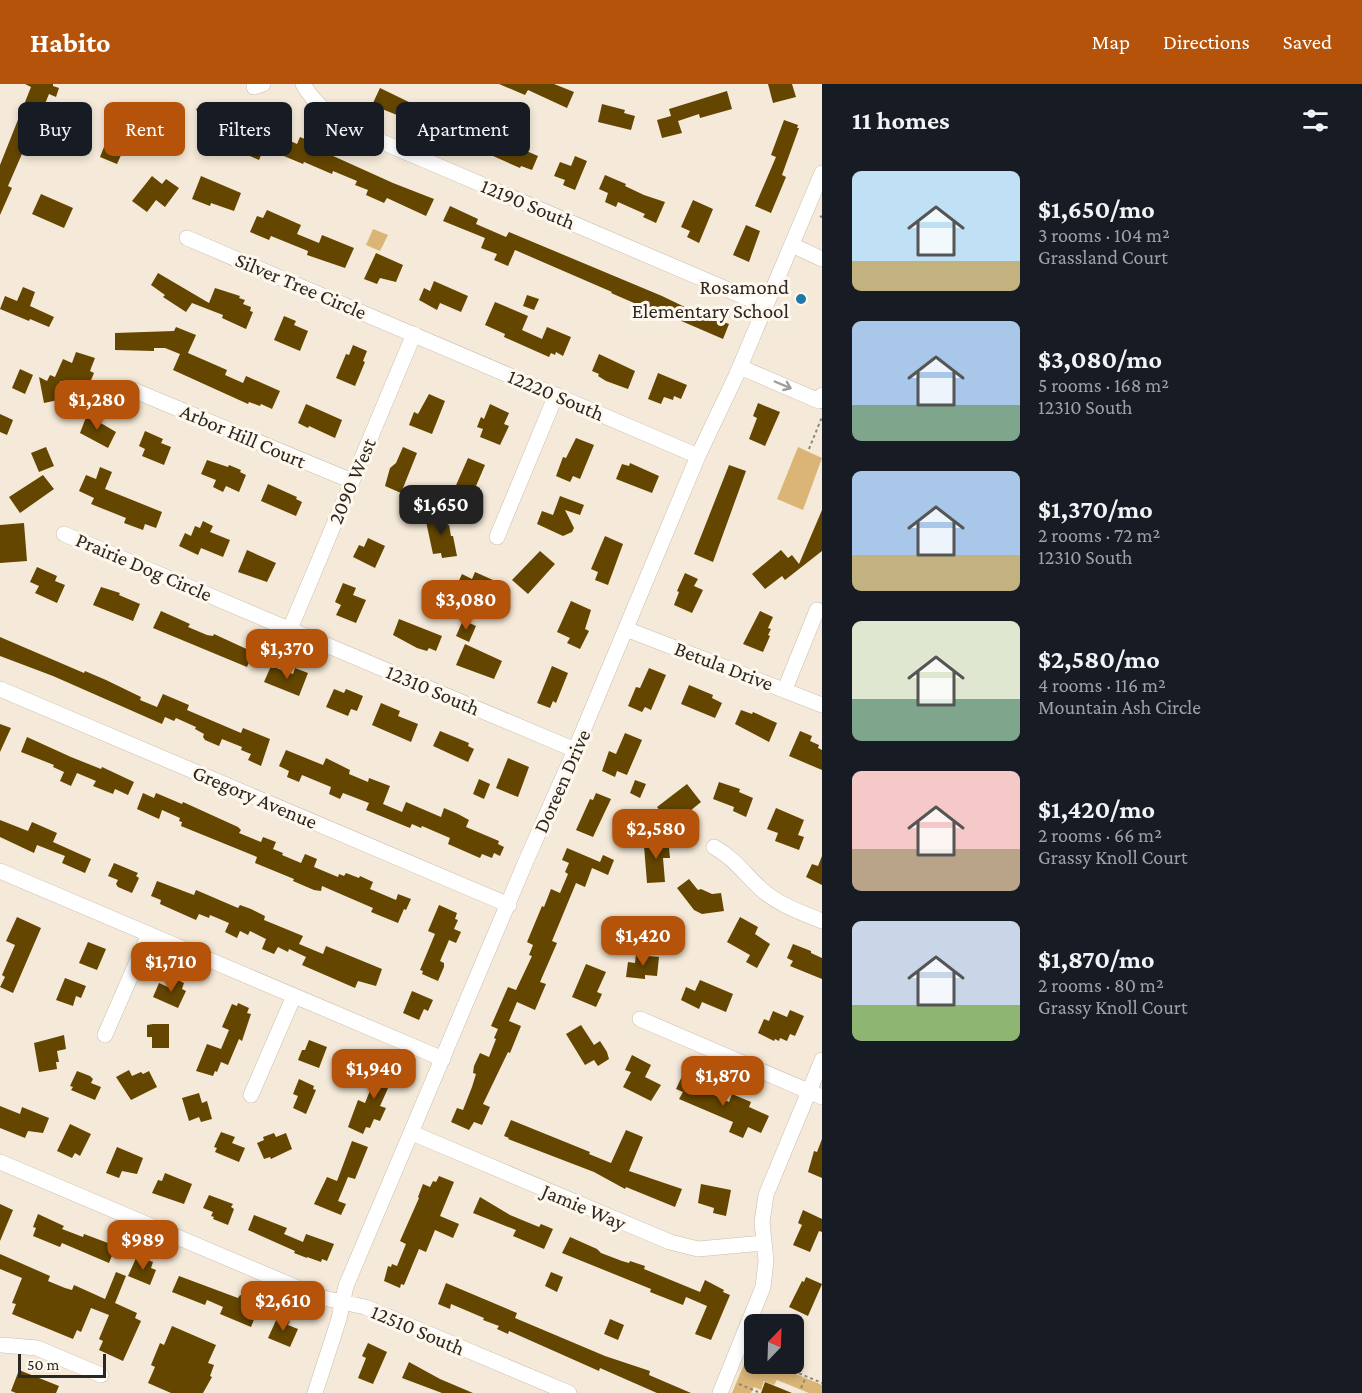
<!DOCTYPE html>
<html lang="en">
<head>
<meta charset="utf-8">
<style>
  body { margin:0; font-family:"Crimson Pro",serif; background:#20242c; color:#f1f3f6; height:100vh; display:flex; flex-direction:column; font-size:22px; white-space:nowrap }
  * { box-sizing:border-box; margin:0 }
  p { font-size:20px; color:#9ea1a6 }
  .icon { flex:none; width:33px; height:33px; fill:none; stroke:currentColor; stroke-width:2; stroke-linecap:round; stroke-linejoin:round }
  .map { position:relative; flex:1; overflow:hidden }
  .side { display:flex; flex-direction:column; background:#171b24; width:540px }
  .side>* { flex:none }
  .guide { position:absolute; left:18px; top:18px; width:570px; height:54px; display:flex; gap:12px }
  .needle { width:39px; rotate:23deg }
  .controls { position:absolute; left:744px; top:1230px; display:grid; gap:12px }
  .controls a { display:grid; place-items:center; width:60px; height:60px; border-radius:9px; background:#171b24; box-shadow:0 3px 9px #0003; font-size:30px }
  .scale { position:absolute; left:18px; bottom:15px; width:88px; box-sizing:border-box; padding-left:6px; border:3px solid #2b2721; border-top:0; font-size:16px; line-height:21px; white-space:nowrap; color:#2b2721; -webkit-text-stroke:4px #fff8ee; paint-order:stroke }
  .price { position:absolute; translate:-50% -51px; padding:0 14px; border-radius:12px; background:#b45309; color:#fff; font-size:20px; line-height:39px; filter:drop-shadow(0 2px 3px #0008) }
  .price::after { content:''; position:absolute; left:50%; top:36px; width:18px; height:14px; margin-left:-9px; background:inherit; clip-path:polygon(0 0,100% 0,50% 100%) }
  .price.current { background:#222; color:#fff }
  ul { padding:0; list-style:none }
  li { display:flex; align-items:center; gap:18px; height:150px; padding:0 30px }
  li span { display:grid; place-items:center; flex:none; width:168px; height:120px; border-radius:9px; color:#555 }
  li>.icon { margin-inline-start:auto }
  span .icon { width:72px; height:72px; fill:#fffc; stroke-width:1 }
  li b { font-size:26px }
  h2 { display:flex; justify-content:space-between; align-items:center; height:72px; padding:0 30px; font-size:26px }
  .tag { padding:0 21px; border-radius:9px; background:#171b24; box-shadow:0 3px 9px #0003; font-size:21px; line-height:54px }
  .tag.current { background:#b45309; color:#fff }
  header { display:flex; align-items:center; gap:36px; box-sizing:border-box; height:84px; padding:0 30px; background:#b45309; color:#fff }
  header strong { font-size:28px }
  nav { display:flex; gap:33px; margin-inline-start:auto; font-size:21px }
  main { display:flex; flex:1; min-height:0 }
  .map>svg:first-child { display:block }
  .green { fill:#dab576 }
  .building { fill:#644601 }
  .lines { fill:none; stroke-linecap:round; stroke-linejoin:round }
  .minor-casing { stroke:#c7bdac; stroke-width:16 }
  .path { stroke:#8e877b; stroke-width:2; stroke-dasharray:3 3; stroke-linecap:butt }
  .minor { stroke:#fff; stroke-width:15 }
  .oneway { stroke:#a09e9b }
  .poi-dot { fill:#1f78a7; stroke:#fff8ee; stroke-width:2 }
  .labels { text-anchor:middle; stroke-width:6; stroke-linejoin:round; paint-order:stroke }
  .street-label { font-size:21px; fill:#2b2721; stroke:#fff8ee }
  .poi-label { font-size:21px; fill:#2b2721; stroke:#fff8ee; text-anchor:end }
</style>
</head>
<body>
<header>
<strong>Habito</strong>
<nav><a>Map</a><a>Directions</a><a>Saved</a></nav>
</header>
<main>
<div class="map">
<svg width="822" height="1309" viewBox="0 0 822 1309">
  <rect width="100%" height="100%" fill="#f5ead9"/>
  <path class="green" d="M373 145 388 151 380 167 366 161Z
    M798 363 822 374 803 426 777 415Z
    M753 1259 754 1280H776L775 1281 822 1301V1309H809L777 1296 774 1301 764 1297 761 1306 754 1303 751 1309H732Z"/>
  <path class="building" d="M25 0H53V2L59 4 56 13 49 10 27 64 25 63 8 102 12 104 0 131V81L31 3Z
    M499 0H554L574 8 567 24 528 6 525 11Z
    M768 0H792L796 13 773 19Z
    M380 4 413 20 407 35 372 21Z
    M727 7 732 25 700 34 699 30 678 37 682 49 662 54 657 36 671 32 669 25Z
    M210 18 225 47 209 55 196 25Z
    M602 20 625 26 624 29 635 32 631 46 598 38Z
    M432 21 456 31 447 51 435 46 437 41 426 36Z
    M784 36 798 41 797 44H799L782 91 786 93 771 129 755 122 776 73 771 71Z
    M240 39 251 44 249 49 267 56 259 76 239 67 244 56 234 52Z
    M475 39 496 48 494 53 538 72 532 86 521 82 520 84 475 64 478 57 469 54Z
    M108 53 126 60 117 80 100 73Z
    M300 53 312 58 311 62 393 99 434 115 426 132 387 114 384 119 366 111 368 106 355 101 357 97 333 87 332 90 304 78 303 80 279 70 286 55 297 60Z
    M575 72 587 77 575 106 563 101 565 96 554 92 560 78 571 82Z
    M605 91 626 100 625 102 644 111 665 118 656 139 643 133 645 130 618 118 616 123 605 118 608 109 599 105Z
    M152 92 162 100 166 95 179 104 165 123 156 116 147 128 132 117Z
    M201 92 241 109 234 127 211 119 210 122 192 115Z
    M41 110 73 124 64 144 32 130Z
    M693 116 713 125 699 159 687 153 690 147 681 143Z
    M450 122 478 135 476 140 506 153 509 148 662 212 689 225 729 240 723 255 642 220 641 222 611 209 612 208 515 166 508 182 494 176 497 170 481 164 485 154 443 137Z
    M267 126 301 141 297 150 319 159 322 151 354 164 345 184 307 171 308 167 271 152 269 156 250 148 257 132 263 134Z
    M746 141 760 147 749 178 733 171Z
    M376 169 403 181 396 198 380 194 377 200 364 195Z
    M158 189 209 219 215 204 240 212 239 214 245 216 243 220 251 223 250 227 253 228 246 245 222 234 223 231 192 219 186 228 163 213 165 211 151 201Z
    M434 197 468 212 461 228 440 219 437 226 419 216 424 204 430 207Z
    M23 203 35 208 30 222 54 233 49 243 30 235 29 237 0 225 5 212 17 217Z
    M527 211 539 215 534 226 523 222Z
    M495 218 528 232 522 246 542 255 547 243 571 253 563 272 556 268 555 271 551 269 549 273 504 253 505 250 485 241Z
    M284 232 296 237 294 241 308 247 300 267 274 256Z
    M176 243 196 251 188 269 227 286 225 291 243 299 246 292 280 307 272 325 261 320 260 322 249 318 248 320 173 286 180 270 165 264H154V267L115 266V249L174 247Z
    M353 261 367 267 363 277 365 278 355 302 336 294 346 270 349 271Z
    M76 268 95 274 90 287 94 289 89 301 86 300 83 307 60 297 63 315 44 319 39 293 47 297 50 291 55 293 63 275 72 279Z
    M599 270 635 287 628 305 606 297 598 292 599 290 592 287Z
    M20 285 33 291 25 310 12 304Z
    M658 289 687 301 681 315 674 312 673 316 664 313 661 320 648 315Z
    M429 310 445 317 432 350 409 341 414 328 418 330Z
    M758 319 780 328 765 362 749 355 757 334 753 332Z
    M306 320 342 336 335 354 309 342 308 344 298 339Z
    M490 320 509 329 504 340 509 342 500 361 480 353 483 345 477 343 481 333 484 335Z
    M88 328 101 334 99 338 116 348 108 364 80 349Z
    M0 330 13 336 7 351 0 348Z
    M145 347 163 355 161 359 171 363 164 381 142 372 145 365 139 362Z
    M576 354 594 361 580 395 573 392 570 398 556 392 563 373 566 374Z
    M46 363 54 382 39 388 31 369Z
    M403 363 417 369 401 409 385 402 390 384 396 379Z
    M468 374 485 381 476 402 480 404 475 417 453 408Z
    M207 376 228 383 229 381 241 386 240 388 246 391 239 408 226 402 223 408 213 403 216 396 201 390Z
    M630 379 659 392 652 409 616 395 622 380 629 382Z
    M729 381 746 387 713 478 694 470Z
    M100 383 112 388 105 405 162 428 156 444 145 440 143 446 124 439 126 434 91 420 94 414 79 407 86 391 96 395Z
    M43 391 54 405 20 429 9 413Z
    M268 400 297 413 296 415 302 418 296 432 261 417Z
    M560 412 584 421 580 431 565 426 574 444 572 448 563 452 537 440 542 427 553 431Z
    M822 426V467L785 496 782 492 765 505 752 490 781 466 788 474 792 471 799 480Z
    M444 430 446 441H449L451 452H453L457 472 442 474 441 469 433 470 425 433Z
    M203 437 213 442 210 448 230 456 223 473 201 464 198 471 179 462 185 449 191 452 195 442 200 444Z
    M24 439 27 477 0 479V441Z
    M605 452 623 460 608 501 595 496 598 488 591 485Z
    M368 454 385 462 375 484 353 473 359 461 364 463Z
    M247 466 276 479 267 498 238 488Z
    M540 467 555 480 528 510 512 496Z
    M37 483 57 492 55 497 65 501 57 519 35 509 39 502 30 498Z
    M475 488 493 496 486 511 480 508 477 515 455 505 462 490 472 495Z
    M685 489 698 495 694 502 703 506 692 529 674 521 679 508 677 507Z
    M343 499 356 504 353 511 366 516 356 539 336 531 341 521 335 518Z
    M101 503 120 509 119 511 140 520 133 537 93 521Z
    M571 517 591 526 585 545 589 547 580 565 567 559 570 554 557 548Z
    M161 527 190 540 188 543 207 551 213 552 214 550 253 568 247 583 153 544Z
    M760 527 773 533 768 544 771 545 768 551 770 552 763 568 743 560Z
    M399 535 442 552 436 567 429 564 427 567 417 564 393 551Z
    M463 536 476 542 469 558 456 552Z
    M0 553 84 589 85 587 106 596 141 613 140 616 157 623 163 610 189 621 187 626 241 649 243 644 270 655 261 682 248 676 251 670 241 666 242 663 222 655 219 662 205 656 203 653 204 650 195 645 196 643 176 634 174 637 165 633 162 640 53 592 0 572Z
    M465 560 502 577 494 595 456 581Z
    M271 582 293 590 295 584 308 589 299 612 264 598Z
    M552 582 568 589 556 619 553 617 550 624 537 619Z
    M649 584 666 591 651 626 645 623 642 628 628 622 636 603 640 604Z
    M689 601 713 611 712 614 722 619 715 634 681 620Z
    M334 605 344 609 346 605 363 612 357 627 351 625 348 632 326 623Z
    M381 619 400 627 398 632 418 640 411 658 372 641Z
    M741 626 752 630 753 628 777 639 769 658 735 640Z
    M0 640 11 644 0 668Z
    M440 647 469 659 468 662 474 665 468 678 433 662Z
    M800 647 812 652 810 657 819 661 818 664 822 666V686L789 672Z
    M625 649 642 656 627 691 617 687 615 693 602 687 609 667 616 670Z
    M27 653 71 673 101 685 102 683 134 698 128 711 115 705 113 710 93 702 96 697 77 689 71 702 60 697 64 688 53 683 54 681 21 668Z
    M286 666 323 681 326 674 350 686 349 690 368 698 369 694 390 702 383 720 402 728 406 718 441 733 444 724 458 730 469 736 466 743 499 757 498 760 504 763 500 772 494 769 492 774 482 770 480 774 448 760 450 754 422 742 421 744 412 740 410 744 366 726 369 719 343 709 340 715 329 710 331 703 302 691 299 698 287 693 289 687 279 682Z
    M508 674 529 683 518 713 496 704Z
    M479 695 490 700 484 715 473 710Z
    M635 696 646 700 640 714 630 709Z
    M719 698 740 705 739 708 753 714 746 733 733 727 734 723 713 715Z
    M687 700 701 718 690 727 688 725 669 739 657 723Z
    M143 709 154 714 156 709 182 720 183 718 238 743 241 746 239 749 261 758 263 753 276 758 273 765 283 769 282 771 301 779 305 770 317 775 314 783 338 793 339 790 344 792 346 789 359 794 360 792 373 798 370 805 396 816 398 810 411 815 406 826 404 825 398 839 371 828 373 824 322 802 321 807 314 806 293 797 294 795 255 779 257 773 181 742 182 738 179 737 180 734 162 726 159 735 137 725Z
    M596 709 611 715 593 753 576 746 590 715 593 716Z
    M776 724 804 736 798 751 804 753 799 766 775 757 778 749 767 745Z
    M0 736 28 747 32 738 57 749 53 758 91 775 85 789 62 779 65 772 37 761 34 769 0 753Z
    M668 754 670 774H663L665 798 647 799 644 762 655 761 654 755Z
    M567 764 600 778 603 771 614 776 608 791 592 784 585 803 576 799 552 857 557 859 540 898 546 900 535 926 517 918 509 937 521 942 510 969 508 968 483 1020 490 1023 482 1041 474 1038 469 1046 451 1038 457 1024 463 1026 472 1003 476 990 473 989 474 982 480 969 489 973 496 955 494 954 498 945 491 942 508 903 516 906 532 872 529 871 533 861 527 858 542 822 544 823 551 805 560 809 568 790 565 788 569 779 562 776Z
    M822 772V801L806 793 812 780 818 782Z
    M114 779 138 789 136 792 139 794 132 809 118 803 116 800 118 796 108 792Z
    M689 795 698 806 701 805 712 810 721 809 724 827 702 830 694 826 677 804Z
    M157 797 194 811 196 806 238 824 240 821 251 825 265 832 264 836 303 852 299 860 323 870 326 862 382 885 376 902 358 897 355 904 302 881 306 873 289 865 288 868 278 863 274 870 262 865 266 855 250 847 248 851 240 847 237 854 225 848 229 839 210 831 209 834 199 830 196 836 160 820 161 816 151 812Z
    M439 821 457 829 455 835 458 836 454 845 461 848 456 859 449 856 440 877 444 879V883L438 897 422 890 423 887 420 886 435 850 428 847Z
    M17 833 41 844 13 909 0 903 5 893 2 891 15 861 6 857Z
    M740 833 758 843 755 850 770 860 757 884 746 878 750 871 727 858Z
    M88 858 106 865 97 886 79 879Z
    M793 860 811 867V869L822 874V895L790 882 793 877 787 874Z
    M636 871 659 873 657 892 645 891V895L626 893 628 878 635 879Z
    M586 880 606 888 597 908 602 910 596 923 572 913Z
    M65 894 86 902 81 914 76 912 73 922 56 916Z
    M174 894 184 899 182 905 186 907 178 924 153 913 159 899 168 903 169 900 171 901Z
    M700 896 733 910 726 928 702 918 699 925 681 916 686 903 695 907Z
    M412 907 433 916 428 927 424 925 419 936 403 929Z
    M238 919 249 924 247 929 251 930 242 957 239 955 228 981 221 978 217 988 215 987 213 992 196 987 207 960 221 965 229 946 222 943 232 920 237 922Z
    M790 926 804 932 795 952 790 950 787 957 780 954 779 957 775 955 774 957 758 949 764 935 769 937 773 927 787 933Z
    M153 940H169V964H152V953H147V941Z
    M581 941 594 961 600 957 607 968 609 975 598 982 594 976 585 981 566 950Z
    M64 951 66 965 57 967 59 978H56L57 985 39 988 34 959Z
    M309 956 327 963 319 984 298 976 302 966H305Z
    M632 971 651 981 645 993 661 1001 651 1017 623 1003 631 988 625 986Z
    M385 980 401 987 395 1001 393 1004 389 1002 380 1022 386 1024 380 1037 374 1035 370 1044 366 1043 363 1050 348 1043 358 1016 365 1019 380 982 384 983Z
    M129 986 132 992 141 988 143 990 149 987 157 1003 131 1016 116 993Z
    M77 987 90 992 93 995 91 999 101 1003 95 1016 71 1006 73 1003 70 1002Z
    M683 990 702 999 699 1004 729 1018 732 1010 751 1018 749 1023 769 1032 761 1049 748 1043 743 1054 729 1048 733 1038 679 1015 683 1008 676 1005Z
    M299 995 314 1002 313 1005 316 1006 306 1030 293 1024 298 1012 293 1010Z
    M199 1009 202 1019 207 1017 212 1035 201 1038 199 1033 189 1037 182 1014Z
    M0 1022 20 1030 22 1023 49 1034 43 1049 28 1047 25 1054 0 1044Z
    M511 1036 590 1068 589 1070 611 1079 626 1046 643 1053 629 1087 682 1105 675 1123 626 1103 625 1105 594 1088 508 1055 509 1054 504 1052Z
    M70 1040 91 1050 80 1072 75 1069 72 1074 57 1067Z
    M221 1048 235 1053 232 1059 245 1064 239 1078 215 1068 217 1064 214 1063Z
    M274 1049 276 1053 286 1049 292 1065 271 1075 270 1073 264 1075 257 1059 264 1056 263 1053Z
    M822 1055V1094L808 1088 814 1067 817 1068Z
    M352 1057 368 1063 355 1095 348 1093 338 1117 346 1120 341 1131 314 1120 327 1093 337 1097Z
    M117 1063 143 1074 137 1090 122 1087 119 1094 106 1089Z
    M165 1089 192 1100 184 1120 152 1109 158 1096 162 1097Z
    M439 1092 454 1098 440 1132 459 1140 453 1154 435 1146 426 1168 419 1165 404 1201 401 1200 400 1204 384 1197 388 1182 391 1183 392 1180 397 1182 406 1160 400 1157 419 1114 418 1113 423 1100 430 1103 433 1097 436 1098Z
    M701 1100 731 1106 726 1132 713 1129 714 1124 698 1119Z
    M209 1111 233 1120 231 1123 234 1125 228 1141 213 1135 214 1133 211 1132 213 1128 203 1124Z
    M480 1113 510 1131 539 1143 541 1140 553 1145 544 1165 513 1152 516 1146 473 1129Z
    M0 1120 13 1126 0 1157Z
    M803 1126 822 1135V1148L819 1147 810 1168 793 1161 802 1141 798 1139Z
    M38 1130 64 1142 62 1145 83 1153 84 1150 116 1162 109 1179 62 1159 60 1163 33 1152 36 1144 33 1143Z
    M254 1131 287 1144 284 1150 303 1158 306 1150 334 1160 327 1177 322 1175 321 1178 307 1173V1174L294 1169 295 1167 248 1146Z
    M570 1153 597 1165 601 1169 622 1177 629 1179 630 1177 645 1182 644 1185 700 1208 705 1196 724 1206 723 1208 730 1211 711 1256 695 1250 707 1222 686 1213 683 1221 650 1208 651 1205 562 1169Z
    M0 1170 50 1192 48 1197 65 1204 72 1206 74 1201 105 1215 116 1188 126 1192 115 1219 137 1229 135 1234 141 1237 123 1277 99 1266 103 1257 99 1255 109 1231 91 1224 81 1248 77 1246 73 1255 12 1230 16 1220 12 1219 22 1194 0 1185Z
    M137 1172 153 1178 151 1184 156 1186 150 1201 128 1192Z
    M551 1188 563 1193 557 1208 545 1202Z
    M179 1192 238 1214 240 1211 255 1217 253 1221 259 1223 251 1243 220 1230 223 1223 207 1216 205 1221 172 1208Z
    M806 1193 822 1200 808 1232 789 1223 802 1197 804 1198Z
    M446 1199 517 1229 515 1234 605 1272 650 1287 649 1291 691 1309H657L600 1284 599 1287 509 1247 508 1250 497 1245 499 1242 483 1236 484 1234 451 1220 450 1225 438 1220Z
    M278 1232 290 1237 288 1241 298 1245 290 1263 268 1254Z
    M610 1235 624 1241 618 1256 604 1250Z
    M172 1242 216 1261 208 1279 214 1281 210 1292 212 1293 203 1309H171L148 1299 155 1283 151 1281 160 1259 164 1261Z
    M368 1259 387 1268 373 1300 358 1294 366 1274 362 1272Z
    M409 1278 440 1295 473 1309H442L402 1294Z
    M19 1286 59 1302 56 1309H16L11 1307Z
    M765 1298 792 1309H761Z"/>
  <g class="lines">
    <g class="minor-casing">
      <path id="minor" d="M303 0C315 21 333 34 354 46L766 222
        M254 3 263 0
        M187 154 698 372
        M792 161 822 175
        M740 283 819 317 822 311
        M133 306 352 397
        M64 450 575 666
        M497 453 556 311
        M290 545 414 250
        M626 545 822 621
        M0 605 509 821
        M785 605 817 526
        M714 763C735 775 743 788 760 804 777 820 800 828 822 837
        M0 787 443 975
        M640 935 822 1013
        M105 951 149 850
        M251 1011 294 912
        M412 1049 670 1158 698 1165 764 1159
        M0 1078 319 1213 365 1223 569 1309
        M2 1261 37 1264 101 1291
        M315 1309 339 1235 346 1202 526 777 575 666 698 372 736 292 822 89
        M720 1309 763 1203 766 1177 762 1138 766 1111 822 976"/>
    </g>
    <path class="path" d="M820 132 822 133
      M809 365 822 333
      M752 1269 754 1270
      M777 1280 822 1299
      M739 1300 758 1308
      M801 1304 806 1293"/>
    <use href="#minor" class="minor"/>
  </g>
  <defs><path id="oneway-shaft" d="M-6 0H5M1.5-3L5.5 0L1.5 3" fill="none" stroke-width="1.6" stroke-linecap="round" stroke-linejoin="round" transform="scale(1.5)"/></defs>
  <use class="oneway" href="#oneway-shaft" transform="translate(783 301) rotate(23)"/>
  <circle class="poi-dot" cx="801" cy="215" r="6"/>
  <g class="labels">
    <g class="street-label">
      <text transform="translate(528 120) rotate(23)" y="7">12190 South</text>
      <text transform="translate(301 202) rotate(23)" y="7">Silver Tree Circle</text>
      <text transform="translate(556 311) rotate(23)" y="7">12220 South</text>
      <text transform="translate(243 352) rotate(23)" y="7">Arbor Hill Court</text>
      <text transform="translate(352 397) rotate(-67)" y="7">2090 West</text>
      <text transform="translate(144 483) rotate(23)" y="7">Prairie Dog Circle</text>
      <text transform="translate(724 582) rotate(21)" y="7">Betula Drive</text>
      <text transform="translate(433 606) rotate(23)" y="7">12310 South</text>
      <text transform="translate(562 697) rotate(-66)" y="7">Doreen Drive</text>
      <text transform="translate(255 713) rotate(23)" y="7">Gregory Avenue</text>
      <text transform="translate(584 1123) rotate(23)" y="7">Jamie Way</text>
      <text transform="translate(418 1246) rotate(23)" y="7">12510 South</text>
    </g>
    <g class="poi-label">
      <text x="789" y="210">Rosamond<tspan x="789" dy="24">Elementary School</tspan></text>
    </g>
  </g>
</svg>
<div class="controls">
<a><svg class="needle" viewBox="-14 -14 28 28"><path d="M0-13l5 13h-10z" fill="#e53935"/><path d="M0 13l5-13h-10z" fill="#9ea1a6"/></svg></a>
</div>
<div class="scale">50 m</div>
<b class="price" style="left:97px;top:347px">$1,280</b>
<b class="price current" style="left:441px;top:452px">$1,650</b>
<b class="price" style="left:466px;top:547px">$3,080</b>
<b class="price" style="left:287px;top:596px">$1,370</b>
<b class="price" style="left:656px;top:776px">$2,580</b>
<b class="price" style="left:643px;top:883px">$1,420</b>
<b class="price" style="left:171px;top:909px">$1,710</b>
<b class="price" style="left:374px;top:1016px">$1,940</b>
<b class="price" style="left:723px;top:1023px">$1,870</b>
<b class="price" style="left:143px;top:1187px">$989</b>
<b class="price" style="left:283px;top:1248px">$2,610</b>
<div class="guide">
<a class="tag">Buy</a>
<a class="tag current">Rent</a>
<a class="tag">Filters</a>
<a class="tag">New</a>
<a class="tag">Apartment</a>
</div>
</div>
<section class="side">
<h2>11 homes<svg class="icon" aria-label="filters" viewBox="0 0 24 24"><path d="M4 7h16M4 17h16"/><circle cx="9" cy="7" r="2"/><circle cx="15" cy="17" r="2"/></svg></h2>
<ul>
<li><span style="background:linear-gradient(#bfe0f5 75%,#c2b280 0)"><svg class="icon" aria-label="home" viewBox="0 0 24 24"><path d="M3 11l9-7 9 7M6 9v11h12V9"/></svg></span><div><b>$1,650/mo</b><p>3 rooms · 104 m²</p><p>Grassland Court</p></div></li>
<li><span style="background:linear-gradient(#a9c7e8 70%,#7fa58c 0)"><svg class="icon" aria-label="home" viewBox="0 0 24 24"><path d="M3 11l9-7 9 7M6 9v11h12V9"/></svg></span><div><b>$3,080/mo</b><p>5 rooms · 168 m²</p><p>12310 South</p></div></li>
<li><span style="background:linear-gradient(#a9c7e8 70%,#c2b280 0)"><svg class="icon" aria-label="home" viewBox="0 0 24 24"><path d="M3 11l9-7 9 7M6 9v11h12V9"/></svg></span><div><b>$1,370/mo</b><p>2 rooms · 72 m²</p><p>12310 South</p></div></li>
<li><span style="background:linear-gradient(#dfe7d0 65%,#7fa58c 0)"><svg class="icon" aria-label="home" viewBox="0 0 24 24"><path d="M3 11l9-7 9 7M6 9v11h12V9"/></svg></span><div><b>$2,580/mo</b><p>4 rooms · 116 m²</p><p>Mountain Ash Circle</p></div></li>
<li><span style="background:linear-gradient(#f6c9c9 65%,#b9a48a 0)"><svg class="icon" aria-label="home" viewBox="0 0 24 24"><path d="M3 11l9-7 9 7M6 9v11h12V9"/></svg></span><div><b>$1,420/mo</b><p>2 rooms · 66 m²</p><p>Grassy Knoll Court</p></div></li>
<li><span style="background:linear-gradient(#c9d6e8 70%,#8fb573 0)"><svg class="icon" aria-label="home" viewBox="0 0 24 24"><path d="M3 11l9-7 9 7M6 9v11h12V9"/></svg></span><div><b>$1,870/mo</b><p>2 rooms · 80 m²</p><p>Grassy Knoll Court</p></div></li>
</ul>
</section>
</main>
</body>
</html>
